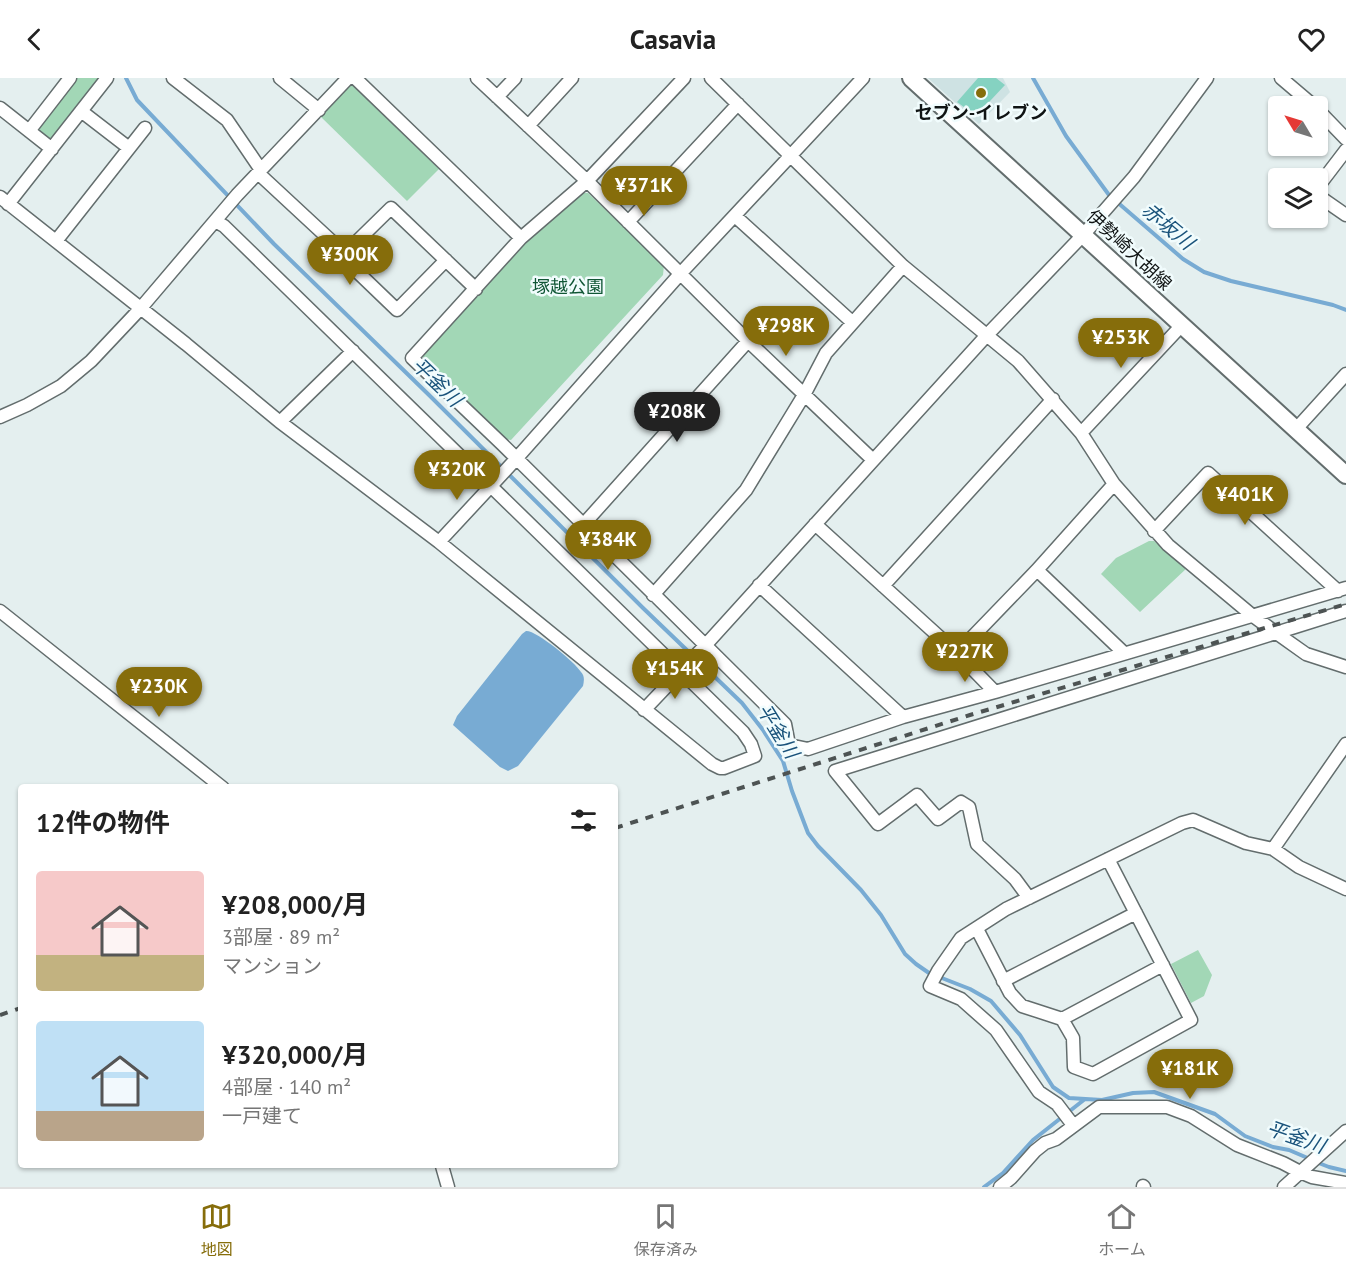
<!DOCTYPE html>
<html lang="ja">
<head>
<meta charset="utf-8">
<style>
  body { margin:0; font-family:"PT Sans","Noto Sans JP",sans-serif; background:#f2f2f2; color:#222; height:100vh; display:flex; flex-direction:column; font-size:22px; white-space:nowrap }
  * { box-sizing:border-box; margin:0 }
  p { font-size:20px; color:#767676 }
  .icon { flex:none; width:33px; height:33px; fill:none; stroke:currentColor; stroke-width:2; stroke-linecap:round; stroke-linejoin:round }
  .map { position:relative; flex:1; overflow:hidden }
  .side { position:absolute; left:18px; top:706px; width:600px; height:384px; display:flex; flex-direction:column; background:#fff; border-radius:6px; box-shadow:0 2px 4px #0004 }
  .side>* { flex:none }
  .needle { width:39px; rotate:308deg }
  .tools { position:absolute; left:1268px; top:18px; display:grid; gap:12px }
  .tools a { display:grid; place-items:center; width:60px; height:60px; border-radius:6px; background:#fff; box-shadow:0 2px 4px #0004; font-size:30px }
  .price { position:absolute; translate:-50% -51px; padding:0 14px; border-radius:21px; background:#866d0b; color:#fff; font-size:20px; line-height:39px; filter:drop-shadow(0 2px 3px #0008) }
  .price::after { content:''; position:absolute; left:50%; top:36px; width:18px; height:14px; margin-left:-9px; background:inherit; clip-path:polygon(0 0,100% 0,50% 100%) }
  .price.active { background:#222; color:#fff }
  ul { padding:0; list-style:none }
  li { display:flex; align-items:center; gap:18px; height:150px; padding:0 18px }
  li span { display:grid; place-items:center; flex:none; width:168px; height:120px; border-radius:6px; color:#555 }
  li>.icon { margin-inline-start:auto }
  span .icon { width:72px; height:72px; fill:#fffc; stroke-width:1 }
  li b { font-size:26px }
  h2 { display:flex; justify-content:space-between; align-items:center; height:72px; padding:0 18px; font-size:26px }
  header { display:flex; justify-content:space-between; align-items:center; height:78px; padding:0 18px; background:#fff; font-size:27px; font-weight:700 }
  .tabs { display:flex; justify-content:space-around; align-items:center; height:84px; border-top:2px solid #e0e0e0; background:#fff; font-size:16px; color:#767676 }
  .tabs a { display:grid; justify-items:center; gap:3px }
  .tabs .active { color:#866d0b }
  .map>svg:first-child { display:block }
  .built { fill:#cee2e3 }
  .green { fill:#a2d7b6 }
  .water { fill:#78abd3 }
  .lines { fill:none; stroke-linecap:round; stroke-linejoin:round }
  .stream { stroke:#78abd3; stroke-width:4 }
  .building { fill:#85d2c1 }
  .minor-casing { stroke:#636d6d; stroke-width:15 }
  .major-casing { stroke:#636d6d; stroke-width:20 }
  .minor { stroke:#fff; stroke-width:12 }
  .major { stroke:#fff; stroke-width:16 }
  .rail { stroke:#4d5353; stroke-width:4; stroke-dasharray:8 8; stroke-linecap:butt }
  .poi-dot { fill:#866d0b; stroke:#f1fcfd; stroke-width:2 }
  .labels { text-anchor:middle; stroke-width:5; stroke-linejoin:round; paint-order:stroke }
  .poi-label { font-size:18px; font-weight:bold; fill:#101414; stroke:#f1fcfd }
  .street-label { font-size:18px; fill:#101414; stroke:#f1fcfd }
  .park-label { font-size:18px; fill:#105635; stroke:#f1fcfd }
  .water-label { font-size:20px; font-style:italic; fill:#1a537b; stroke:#f1fcfd }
</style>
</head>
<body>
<header><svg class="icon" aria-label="back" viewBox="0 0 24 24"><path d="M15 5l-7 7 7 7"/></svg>Casavia<svg class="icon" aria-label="heart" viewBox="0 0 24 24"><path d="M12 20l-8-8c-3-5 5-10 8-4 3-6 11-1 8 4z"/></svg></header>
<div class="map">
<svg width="1346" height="1109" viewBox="0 0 1346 1109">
  <rect width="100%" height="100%" fill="#e4efef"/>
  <path class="built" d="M928 0H1003L1010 14 979 46Z"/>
  <path class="green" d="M77 0H103L54 62 49 63 39 56 36 51Z
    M350 8H353L439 91 407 123 321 39Z
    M581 115H588L664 187 663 197 511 362 505 361 424 282 422 277 525 166Z
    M1149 463H1154L1187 490 1140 534 1101 496 1116 480Z
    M1198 872 1212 897 1204 918 1191 925 1171 886Z"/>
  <path class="water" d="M526 553C536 552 575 584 581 594 585 598 584 603 583 608L518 688 508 693 500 689 453 647 457 638 522 556Z"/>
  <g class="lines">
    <path class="stream" d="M126 0 137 22 274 166 429 317 643 530 742 625 763 652 783 683 792 713 808 755 818 768 861 812 881 837 905 876 916 886 929 895 970 911 991 923 1020 957 1053 1009 1069 1020 1102 1022 1133 1015 1154 1014 1215 1036 1245 1058 1273 1069 1289 1072 1310 1081
      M1033 0 1066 58 1109 117 1183 181 1204 194 1231 203 1333 227 1346 232
      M1316 1084 1329 1089 1346 1093
      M984 1109 1003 1095 1033 1062 1085 1021"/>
  </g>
  <path class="building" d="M978 0H996L1005 7 976 38 957 24Z"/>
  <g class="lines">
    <g class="minor-casing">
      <path id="minor" d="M173 0 227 42 261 92
        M280 0 319 32
        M355 0 521 160
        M477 0 587 103 748 263 873 382
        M684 0 587 103 521 160 412 280 502 366 785 646 789 667 808 671 903 639 995 614 1346 510
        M711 0 903 188 1018 283 1081 355 1114 406 1168 467 1253 538 1282 559 1306 576 1346 589
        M1281 0 1314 28
        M497 19 515 0
        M0 30 52 71
        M1317 31 1346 61
        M81 33 129 70
        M528 48 572 0
        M29 53 70 0
        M258 95 341 172 345 182 397 232 446 182
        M1317 110 1346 72
        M1317 117 1346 137
        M0 119 186 266 280 344 439 464 712 686 720 690H724L755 678 751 666 743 654 224 148 215 143
        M8 126 107 0
        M735 138 852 244
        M628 144 738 26
        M56 163 145 50
        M343 177 391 130 476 211
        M0 339 27 327 61 308 91 283 140 231 237 117 348 0
        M280 344 353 273
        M1297 350 1346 296
        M1081 355 1182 247
        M815 446 957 575 995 614
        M583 447 748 263
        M1154 453 1208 395 1338 513
        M439 464 516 381 680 196 863 0
        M1037 492 1124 575
        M759 507 903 639
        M883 508 1053 321
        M653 517 746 412 804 317 826 275 903 188
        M0 533 223 710
        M957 575 1037 492 1114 406
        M644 632 702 571 987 257 1084 156 1134 99 1207 0
        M1273 771 1346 666
        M1029 820 1015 801 977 766 969 729 961 724 938 741 917 717 878 746 835 693 1346 533
        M977 851 1010 915 1022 928 1062 941 1073 960 1074 989 1093 996 1191 942 1108 781
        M1003 903 1136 835
        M1062 941 1163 887
        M1073 1047 1057 1026 1039 1014 996 952 961 921 930 908 938 893 961 860 1006 831 1182 745 1193 742 1246 765 1273 771 1299 789 1346 811
        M442 1088 448 1109
        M1143 1108 1144 1109
        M1000 1109 1011 1100 1035 1073 1045 1065 1056 1061 1099 1029H1167L1191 1038 1237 1067 1283 1085 1300 1094 1312 1099 1346 1105
        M1284 1109 1346 1053"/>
    </g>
    <g class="major-casing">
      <path id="major" d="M911 0 1346 397"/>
    </g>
    <use href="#minor" class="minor"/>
    <use href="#major" class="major"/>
    <path class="rail" d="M615 750 970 637 1346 526
      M0 937 21 930"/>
  </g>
  <circle class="poi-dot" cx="981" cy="15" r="6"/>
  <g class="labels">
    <g class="poi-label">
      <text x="981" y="41">セブン-イレブン</text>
    </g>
    <g class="street-label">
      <text transform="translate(1129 172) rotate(43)" y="6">伊勢崎大胡線</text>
    </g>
    <g class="park-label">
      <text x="568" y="215">塚越公園</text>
    </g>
    <g class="water-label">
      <text transform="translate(1168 148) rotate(40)" y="7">赤坂川</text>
      <text transform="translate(437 304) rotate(44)" y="7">平釜川</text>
      <text transform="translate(778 653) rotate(58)" y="7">平釜川</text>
      <text transform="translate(1296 1059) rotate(19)" y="7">平釜川</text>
    </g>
  </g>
</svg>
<div class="tools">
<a><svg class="needle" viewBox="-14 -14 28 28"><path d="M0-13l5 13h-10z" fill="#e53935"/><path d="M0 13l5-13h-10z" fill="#767676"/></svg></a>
<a><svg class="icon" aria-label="layers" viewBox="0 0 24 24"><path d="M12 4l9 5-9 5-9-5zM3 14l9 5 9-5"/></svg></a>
</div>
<b class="price" style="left:644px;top:139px">¥371K</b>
<b class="price" style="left:350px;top:208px">¥300K</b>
<b class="price" style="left:786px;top:279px">¥298K</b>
<b class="price" style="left:1121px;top:291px">¥253K</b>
<b class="price active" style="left:677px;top:365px">¥208K</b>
<b class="price" style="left:457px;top:423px">¥320K</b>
<b class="price" style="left:1245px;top:448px">¥401K</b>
<b class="price" style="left:608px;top:493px">¥384K</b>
<b class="price" style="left:965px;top:605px">¥227K</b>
<b class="price" style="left:675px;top:622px">¥154K</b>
<b class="price" style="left:159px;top:640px">¥230K</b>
<b class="price" style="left:1190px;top:1022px">¥181K</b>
<section class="side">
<h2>12件の物件<svg class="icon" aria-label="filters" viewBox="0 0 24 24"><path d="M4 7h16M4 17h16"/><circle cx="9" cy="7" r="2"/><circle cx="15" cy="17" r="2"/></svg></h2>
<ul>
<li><span style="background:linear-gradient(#f6c9c9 70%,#c2b280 0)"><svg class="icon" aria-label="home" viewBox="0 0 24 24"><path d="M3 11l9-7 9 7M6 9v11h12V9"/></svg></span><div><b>¥208,000/月</b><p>3部屋 · 89 m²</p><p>マンション</p></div></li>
<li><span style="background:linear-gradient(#bfe0f5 75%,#b9a48a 0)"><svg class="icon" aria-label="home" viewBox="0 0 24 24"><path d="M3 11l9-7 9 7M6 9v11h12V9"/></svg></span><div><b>¥320,000/月</b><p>4部屋 · 140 m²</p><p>一戸建て</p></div></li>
</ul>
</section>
</div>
<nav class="tabs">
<a class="active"><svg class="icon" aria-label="map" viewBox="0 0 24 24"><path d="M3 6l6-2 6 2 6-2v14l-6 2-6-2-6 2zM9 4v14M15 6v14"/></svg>地図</a>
<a><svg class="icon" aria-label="saved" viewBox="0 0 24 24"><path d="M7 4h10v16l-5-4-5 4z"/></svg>保存済み</a>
<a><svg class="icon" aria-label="home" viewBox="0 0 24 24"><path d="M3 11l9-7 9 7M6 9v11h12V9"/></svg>ホーム</a>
</nav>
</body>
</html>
